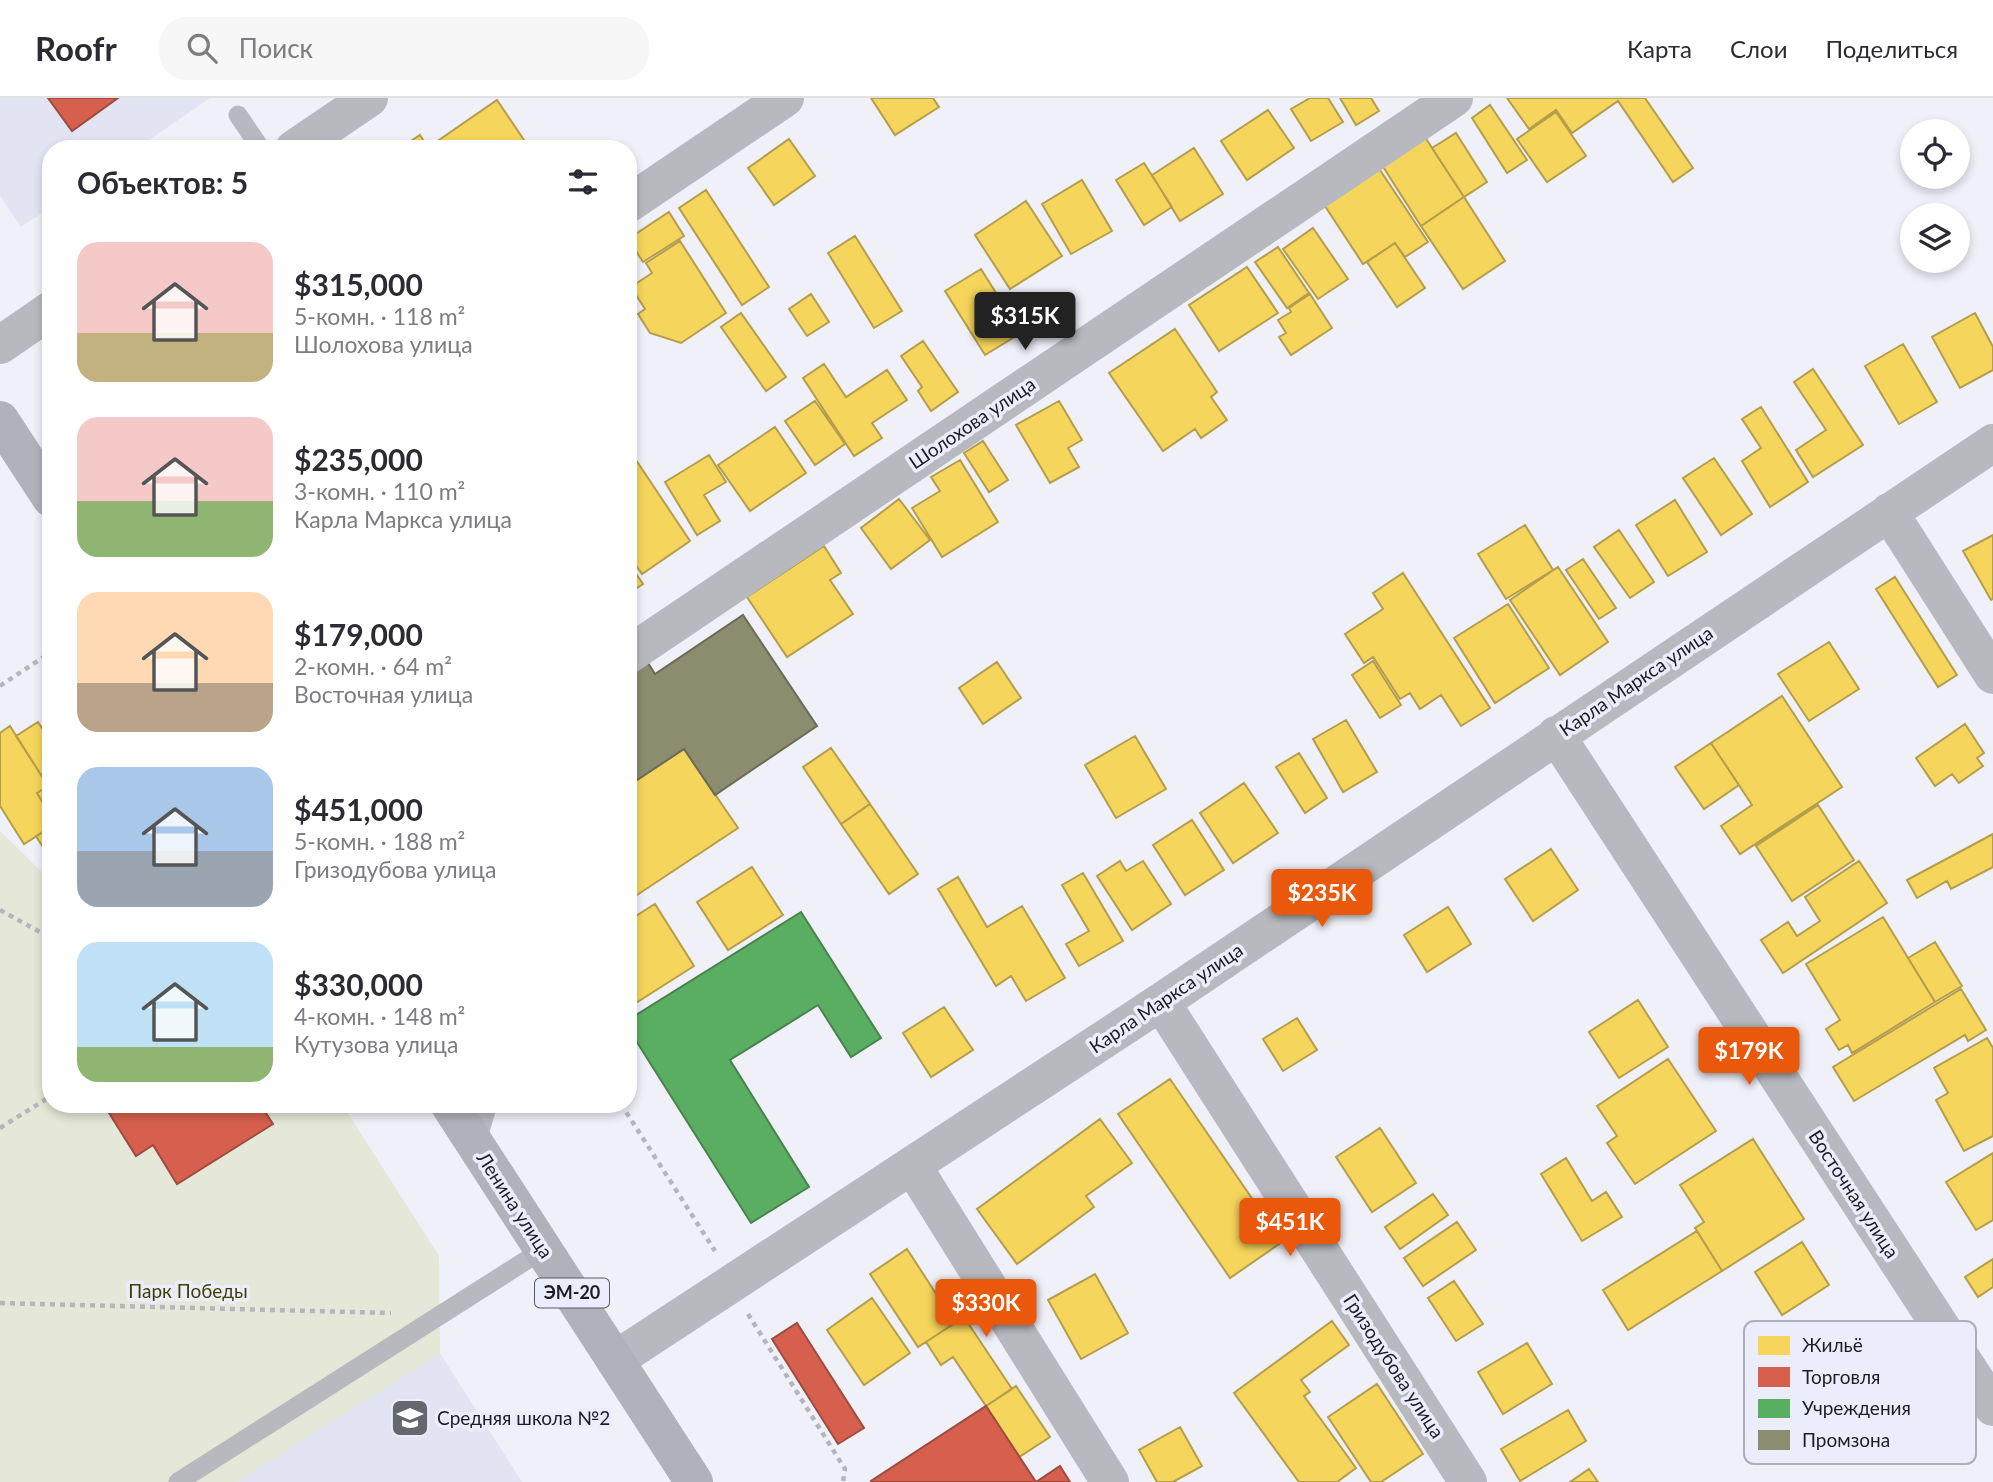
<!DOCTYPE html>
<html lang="ru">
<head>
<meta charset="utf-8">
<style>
  body { margin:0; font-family:Lato,sans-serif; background:#f7f7f7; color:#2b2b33; height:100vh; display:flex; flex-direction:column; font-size:26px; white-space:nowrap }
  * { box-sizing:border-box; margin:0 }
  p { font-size:23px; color:#7c7c81 }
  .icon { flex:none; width:38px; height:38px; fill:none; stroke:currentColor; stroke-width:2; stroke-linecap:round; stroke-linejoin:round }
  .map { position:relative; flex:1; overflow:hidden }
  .sheet { position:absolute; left:42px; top:42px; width:595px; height:973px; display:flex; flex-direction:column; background:#fff; border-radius:28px; box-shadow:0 4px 10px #0003 }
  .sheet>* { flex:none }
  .fabs { position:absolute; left:1900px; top:21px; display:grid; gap:14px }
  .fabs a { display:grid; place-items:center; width:70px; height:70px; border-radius:50%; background:#fff; box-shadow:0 4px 10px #0003; font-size:35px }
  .price { position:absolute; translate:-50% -60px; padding:0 16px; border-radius:7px; background:#ea580c; color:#fff; font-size:23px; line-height:46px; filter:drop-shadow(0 2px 4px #0008) }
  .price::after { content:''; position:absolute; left:50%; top:42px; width:21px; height:16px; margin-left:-10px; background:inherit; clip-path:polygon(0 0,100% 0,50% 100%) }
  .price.active { background:#222; color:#fff }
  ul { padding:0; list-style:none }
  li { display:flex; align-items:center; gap:21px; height:175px; padding:0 35px }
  li span { display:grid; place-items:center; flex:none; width:196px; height:140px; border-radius:21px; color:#555 }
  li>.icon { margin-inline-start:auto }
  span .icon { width:84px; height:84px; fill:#fffc; stroke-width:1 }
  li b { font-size:30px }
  h2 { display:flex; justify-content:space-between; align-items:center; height:84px; padding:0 35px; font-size:30px }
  header { display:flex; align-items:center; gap:42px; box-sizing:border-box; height:98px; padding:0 35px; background:#fff; border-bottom:2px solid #e1e1e2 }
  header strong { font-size:33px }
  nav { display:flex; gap:38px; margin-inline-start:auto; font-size:24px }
  .search { width:490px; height:63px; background:#f7f7f7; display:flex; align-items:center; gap:18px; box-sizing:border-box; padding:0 24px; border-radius:28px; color:#7c7c81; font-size:26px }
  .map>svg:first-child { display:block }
  .built { fill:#e2e4f4 }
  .green { fill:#e5e7d8 }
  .homes { fill:#f6d55c; stroke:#b59e4b; stroke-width:2 }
  .shops { fill:#d6604d; stroke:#9e4c40; stroke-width:2 }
  .public { fill:#5aae61; stroke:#48824e; stroke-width:2 }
  .industry { fill:#8c8c6e; stroke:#6b6b58; stroke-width:2 }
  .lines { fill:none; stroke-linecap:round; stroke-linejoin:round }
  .path { stroke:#b5b6bc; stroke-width:4.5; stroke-dasharray:5 5; stroke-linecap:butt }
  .service { stroke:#b8b9be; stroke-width:19 }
  .minor { stroke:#b8b9be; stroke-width:38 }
  .primary { stroke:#b0b1b9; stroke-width:38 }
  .labels { text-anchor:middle; stroke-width:7; stroke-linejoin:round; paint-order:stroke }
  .shield { fill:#ebecfc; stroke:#5b5b64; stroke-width:2 }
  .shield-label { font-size:18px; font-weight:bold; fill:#1d1d23 }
  .street-label { font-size:19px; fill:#1d1d23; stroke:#ebecfc }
  .park-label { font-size:19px; fill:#414200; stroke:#ebecfc }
  .poi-label { font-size:19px; fill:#1d1d23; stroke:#ebecfc; text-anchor:start }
  .key { fill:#ebecfc; stroke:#adaebb; stroke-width:2 }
  .key-label { font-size:19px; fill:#1d1d23 }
</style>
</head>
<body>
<header>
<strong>Roofr</strong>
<div class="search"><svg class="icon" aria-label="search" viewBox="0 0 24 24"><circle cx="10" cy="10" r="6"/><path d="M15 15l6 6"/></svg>Поиск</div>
<nav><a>Карта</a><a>Слои</a><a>Поделиться</a></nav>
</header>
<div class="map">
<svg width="1993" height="1384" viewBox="0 0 1993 1384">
  <rect width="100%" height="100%" fill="#eff0f8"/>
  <path class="built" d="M0 0H210L136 51H51V109L21 129 0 98Z
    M440 1255 522 1384H237Z"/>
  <path class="green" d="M0 733 51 783V1006H342L439 1158 440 1255 237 1384H0Z"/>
  <path class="homes" d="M871 0H933L939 9 895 37Z
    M1310 0H1328L1343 24 1311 43 1291 11Z
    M1340 0H1371L1379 13 1356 27Z
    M1507 0H1645L1693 70 1673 84 1618 3 1572 35 1556 12 1529 31Z
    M497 2 530 51H445L439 42Z
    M1490 7 1527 62 1507 75 1472 20Z
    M1268 12 1294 50 1247 82 1221 43Z
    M1556 14 1586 58 1547 84 1517 41Z
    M1456 35 1487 84 1464 99 1432 50Z
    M1423 36 1464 99 1421 128 1380 64Z
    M420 37 429 51H399Z
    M789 41 815 78 774 107 748 70Z
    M1194 50 1223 96 1180 123 1152 77Z
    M1144 65 1172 109 1144 127 1116 82Z
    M1376 66 1428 144 1405 159 1395 145 1363 166 1321 102Z
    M1082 82 1112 133 1071 156 1042 106Z
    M706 92 769 189 742 207 679 110Z
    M1464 99 1505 163 1463 191 1421 128Z
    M1026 103 1062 158 1010 191 975 137Z
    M669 114 684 138 643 164 628 141Z
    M1313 130 1348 181 1318 201 1283 151Z
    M855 138 902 213 874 230 828 155Z
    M680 143 726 215 681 245 650 235 638 216 645 211 631 189 652 175 646 165Z
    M1395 145 1425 190 1397 209 1367 164Z
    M1278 149 1309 195 1287 210 1255 164Z
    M1247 169 1278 215 1219 253 1189 207Z
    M981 171 1021 235 985 257 945 193Z
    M811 196 829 224 807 238 789 211Z
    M1310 196 1332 230 1291 257 1279 239 1286 235 1278 222 1291 214 1289 210Z
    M741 215 786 279 766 293 721 229Z
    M1975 215 1993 249V272L1960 290 1932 239Z
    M1175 231 1217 294 1211 299 1227 322 1201 340 1195 331 1163 353 1109 275Z
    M923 243 958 294 931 313 918 293 922 289 901 258Z
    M1903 246 1937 304 1899 326 1865 268Z
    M824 266 846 299 887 272 907 302 872 325 882 340 854 358 803 280Z
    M1813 271 1863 347 1813 379 1796 352 1826 332 1794 284Z
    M815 303 845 346 815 367 785 323Z
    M1059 303 1082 342 1068 350 1079 369 1050 385 1016 327Z
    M1761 309 1808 384 1770 409 1742 363 1761 350 1742 321Z
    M775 329 806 375 750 413 718 367Z
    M983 343 1008 382 989 394 964 355Z
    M628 350 690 443 642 476 628 456Z
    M709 357 726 384 704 397 720 423 697 437 665 384Z
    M1714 360 1752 416 1721 437 1683 380Z
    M960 362 998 424 942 459 912 410 940 393 931 379Z
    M899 401 930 442 891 471 861 430Z
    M1675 402 1707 454 1668 478 1636 427Z
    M1525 427 1553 472 1506 501 1478 456Z
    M1619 432 1654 484 1630 500 1594 449Z
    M1993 437V501L1991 502 1963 453Z
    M824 448 841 475 830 482 853 516 787 559 747 499Z
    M1583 461 1616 510 1599 521 1566 472Z
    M628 464 643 486 628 496Z
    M1558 469 1608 544 1560 577 1510 502Z
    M1403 475 1490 610 1461 628 1441 597 1420 611 1410 595 1400 601 1373 559 1364 565 1345 536 1383 511 1373 495Z
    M1895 479 1957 577 1938 589 1876 491Z
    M1508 506 1549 570 1495 605 1454 540Z
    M1829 544 1859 591 1809 623 1778 576Z
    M1373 563 1401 607 1380 620 1352 577Z
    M997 564 1021 600 983 626 959 590Z
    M1782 598 1842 689 1740 756 1721 728 1752 707 1711 645Z
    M1346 622 1377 674 1343 694 1313 641Z
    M38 624 51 644V671L41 677 16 638Z
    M1965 626 1984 655 1977 660 1983 668 1959 685 1952 676 1935 688 1916 660Z
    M10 628 48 688 37 695 51 718V729L24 746 0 708V635Z
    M1135 638 1166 691 1116 720 1085 667Z
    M1711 645 1739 687 1704 711 1675 669Z
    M831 650 870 706 841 726 803 669Z
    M684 651 738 730 628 803V688Z
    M1299 655 1327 700 1305 715 1276 669Z
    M51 671V718L37 695 48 688 41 677Z
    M1244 685 1278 735 1233 765 1200 715Z
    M870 706 918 776 889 796 841 726Z
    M1818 707 1854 762 1792 803 1756 748Z
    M1192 722 1224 772 1185 797 1153 747Z
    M51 729V751L46 754 36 738Z
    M1993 736V769L1951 791 1947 783 1917 800 1907 782Z
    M1551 751 1578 792 1533 823 1505 781Z
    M1120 763 1126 773 1143 763 1171 806 1132 832 1097 778Z
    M1859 763 1887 805 1783 875 1761 842 1788 824 1797 838 1820 823 1805 799Z
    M752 769 783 817 728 852 697 804Z
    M1083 775 1123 843 1079 868 1066 846 1089 833 1062 787Z
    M958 779 987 829 1022 808 1065 880 1026 903 1011 878 996 888 938 791Z
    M655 806 694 868 628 910V823Z
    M1448 809 1471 846 1427 874 1404 837Z
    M1883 819 1935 904 1852 955 1848 947 1839 952 1826 931 1840 922 1806 866Z
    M1935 844 1962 888 1935 904 1908 860Z
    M1961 891 1986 932 1968 943 1965 937 1854 1003 1833 969Z
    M1638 902 1668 949 1619 980 1589 934Z
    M944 909 973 952 931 979 903 935Z
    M1297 920 1317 952 1283 973 1263 941Z
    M1987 940 1993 950V1038L1964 1053 1936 1002 1948 995 1934 970Z
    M1668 961 1716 1033 1635 1086 1607 1045 1617 1038 1597 1008Z
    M1170 981 1282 1144 1230 1180 1118 1016Z
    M1100 1021 1132 1065 1086 1098 1094 1109 1017 1166 977 1111Z
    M1380 1030 1416 1085 1372 1114 1336 1059Z
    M1753 1041 1804 1121 1722 1173 1695 1130 1704 1124 1680 1087Z
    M1993 1055V1122L1976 1132 1946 1084Z
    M1566 1060 1592 1103 1606 1094 1622 1119 1582 1143 1541 1076Z
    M1433 1096 1448 1117 1400 1151 1385 1129Z
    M1457 1124 1476 1152 1423 1188 1404 1160Z
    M1697 1133 1722 1173 1628 1232 1603 1192Z
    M1802 1144 1829 1187 1782 1217 1755 1174Z
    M907 1151 955 1225 918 1249 870 1176Z
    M1993 1161V1189L1978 1199 1965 1179Z
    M1095 1176 1128 1235 1081 1261 1048 1202Z
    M1454 1183 1483 1226 1456 1243 1428 1200Z
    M872 1200 910 1255 864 1287 827 1232Z
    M964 1219 1012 1291 986 1308 953 1259 941 1267 926 1244Z
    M1332 1223 1349 1247 1301 1282 1310 1294 1304 1298 1356 1370 1337 1384H1299L1234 1295Z
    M1527 1245 1552 1286 1503 1316 1478 1274Z
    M1377 1286 1423 1356 1381 1384H1371L1328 1319Z
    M1016 1288 1050 1339 1019 1359 986 1308Z
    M1568 1312 1586 1343 1520 1383 1501 1351Z
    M1180 1329 1202 1368 1173 1384H1157L1139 1352Z
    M1589 1371 1598 1384H1570Z"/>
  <path class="shops" d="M48 0H118L72 33Z
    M113 1006H260L273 1026 177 1086 153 1047 136 1058 106 1010Z
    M797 1225 864 1330 838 1346 772 1241Z
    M986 1308 1036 1384H872L871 1383Z
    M1060 1368 1070 1384H1036Z"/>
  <path class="public" d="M801 814 881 940 851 959 818 907 730 962 809 1089 751 1125 628 930V922Z"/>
  <path class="industry" d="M743 517 817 628 715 697 684 651 628 688V567L643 557 655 576Z"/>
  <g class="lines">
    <path class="path" d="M0 588 51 554
      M0 812 51 840
      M621 1006 715 1153
      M0 1030 51 998
      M0 1205 391 1215
      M748 1216 845 1371 843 1384"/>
    <path class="service" d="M238 17 261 51
      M476 1046 488 1006
      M178 1384 544 1151"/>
    <path class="minor" d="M294 51 369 0
      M628 106 785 0
      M0 247 51 212
      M1889 414 1993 577
      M628 557 1454 0
      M1556 637 1993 1309
      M1161 904 1468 1384
      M912 1067 1110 1384
      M615 1262 1161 904 1993 345"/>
    <path class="primary" d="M0 322 51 400
      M449 1006 694 1384"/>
  </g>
  <defs>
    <g id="school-square" transform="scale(2.0125)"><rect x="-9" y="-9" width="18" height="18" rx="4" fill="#66676e" stroke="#ebecfc"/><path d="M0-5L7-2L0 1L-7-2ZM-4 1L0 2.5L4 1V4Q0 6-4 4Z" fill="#fff"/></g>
  </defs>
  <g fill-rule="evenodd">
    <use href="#school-square" x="410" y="1320"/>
  </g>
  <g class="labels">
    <rect class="shield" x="535" y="1180.5" width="74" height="29" rx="5"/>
    <g class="shield-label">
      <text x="572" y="1201">ЭМ-20</text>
    </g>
    <g class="street-label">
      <text transform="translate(972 325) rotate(-34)" y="7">Шолохова улица</text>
      <text transform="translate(1636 583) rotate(-34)" y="7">Карла Маркса улица</text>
      <text transform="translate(1166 900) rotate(-34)" y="7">Карла Маркса улица</text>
      <text transform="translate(1854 1096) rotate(57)" y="7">Восточная улица</text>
      <text transform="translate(515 1107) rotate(57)" y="7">Ленина улица</text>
      <text transform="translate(1394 1268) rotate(57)" y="7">Гризодубова улица</text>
    </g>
    <g class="park-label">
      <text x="188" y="1200">Парк Победы</text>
    </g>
    <g class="poi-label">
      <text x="437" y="1327">Средняя школа №2</text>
    </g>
  </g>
  <rect x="1744" y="1223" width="232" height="143" rx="10" class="key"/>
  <rect x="1758" y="1238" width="32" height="19" fill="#f6d55c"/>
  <rect x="1758" y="1269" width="32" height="20" fill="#d6604d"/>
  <rect x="1758" y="1301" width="32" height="19" fill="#5aae61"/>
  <rect x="1758" y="1332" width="32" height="20" fill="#8c8c6e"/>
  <g class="key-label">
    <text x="1802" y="1254">Жильё</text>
    <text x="1802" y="1286">Торговля</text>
    <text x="1802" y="1317">Учреждения</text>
    <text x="1802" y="1349">Промзона</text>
  </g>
</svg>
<div class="fabs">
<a><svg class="icon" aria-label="locate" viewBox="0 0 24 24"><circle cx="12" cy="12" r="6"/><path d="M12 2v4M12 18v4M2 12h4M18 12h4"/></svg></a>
<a><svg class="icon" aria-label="layers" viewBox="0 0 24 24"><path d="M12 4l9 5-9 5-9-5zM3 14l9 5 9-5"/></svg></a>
</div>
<b class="price active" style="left:1025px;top:254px">$315K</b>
<b class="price" style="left:1322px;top:831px">$235K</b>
<b class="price" style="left:1749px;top:989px">$179K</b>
<b class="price" style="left:1290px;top:1160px">$451K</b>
<b class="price" style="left:986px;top:1241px">$330K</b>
<section class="sheet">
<h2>Объектов: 5<svg class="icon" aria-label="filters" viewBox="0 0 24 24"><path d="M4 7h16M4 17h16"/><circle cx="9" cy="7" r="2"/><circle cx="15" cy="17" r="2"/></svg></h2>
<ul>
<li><span style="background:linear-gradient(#f6c9c9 65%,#c2b280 0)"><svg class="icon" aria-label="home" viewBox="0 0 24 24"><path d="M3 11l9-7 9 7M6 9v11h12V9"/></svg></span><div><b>$315,000</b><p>5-комн. · 118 m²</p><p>Шолохова улица</p></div></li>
<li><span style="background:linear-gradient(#f6c9c9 60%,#8fb573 0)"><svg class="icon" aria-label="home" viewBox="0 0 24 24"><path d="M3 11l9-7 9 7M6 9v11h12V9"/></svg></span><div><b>$235,000</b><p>3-комн. · 110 m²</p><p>Карла Маркса улица</p></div></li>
<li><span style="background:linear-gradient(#ffd9b3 65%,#b9a48a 0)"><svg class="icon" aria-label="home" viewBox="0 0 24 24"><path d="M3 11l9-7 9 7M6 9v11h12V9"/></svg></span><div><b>$179,000</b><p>2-комн. · 64 m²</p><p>Восточная улица</p></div></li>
<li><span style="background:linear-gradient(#a9c7e8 60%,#9aa5b1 0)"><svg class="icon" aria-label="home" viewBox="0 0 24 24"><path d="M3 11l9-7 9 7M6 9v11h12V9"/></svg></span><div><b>$451,000</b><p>5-комн. · 188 m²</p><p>Гризодубова улица</p></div></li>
<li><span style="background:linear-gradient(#bfe0f5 75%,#8fb573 0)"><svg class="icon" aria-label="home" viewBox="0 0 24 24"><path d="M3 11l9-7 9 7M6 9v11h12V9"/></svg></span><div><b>$330,000</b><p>4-комн. · 148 m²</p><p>Кутузова улица</p></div></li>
</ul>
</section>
</div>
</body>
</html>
